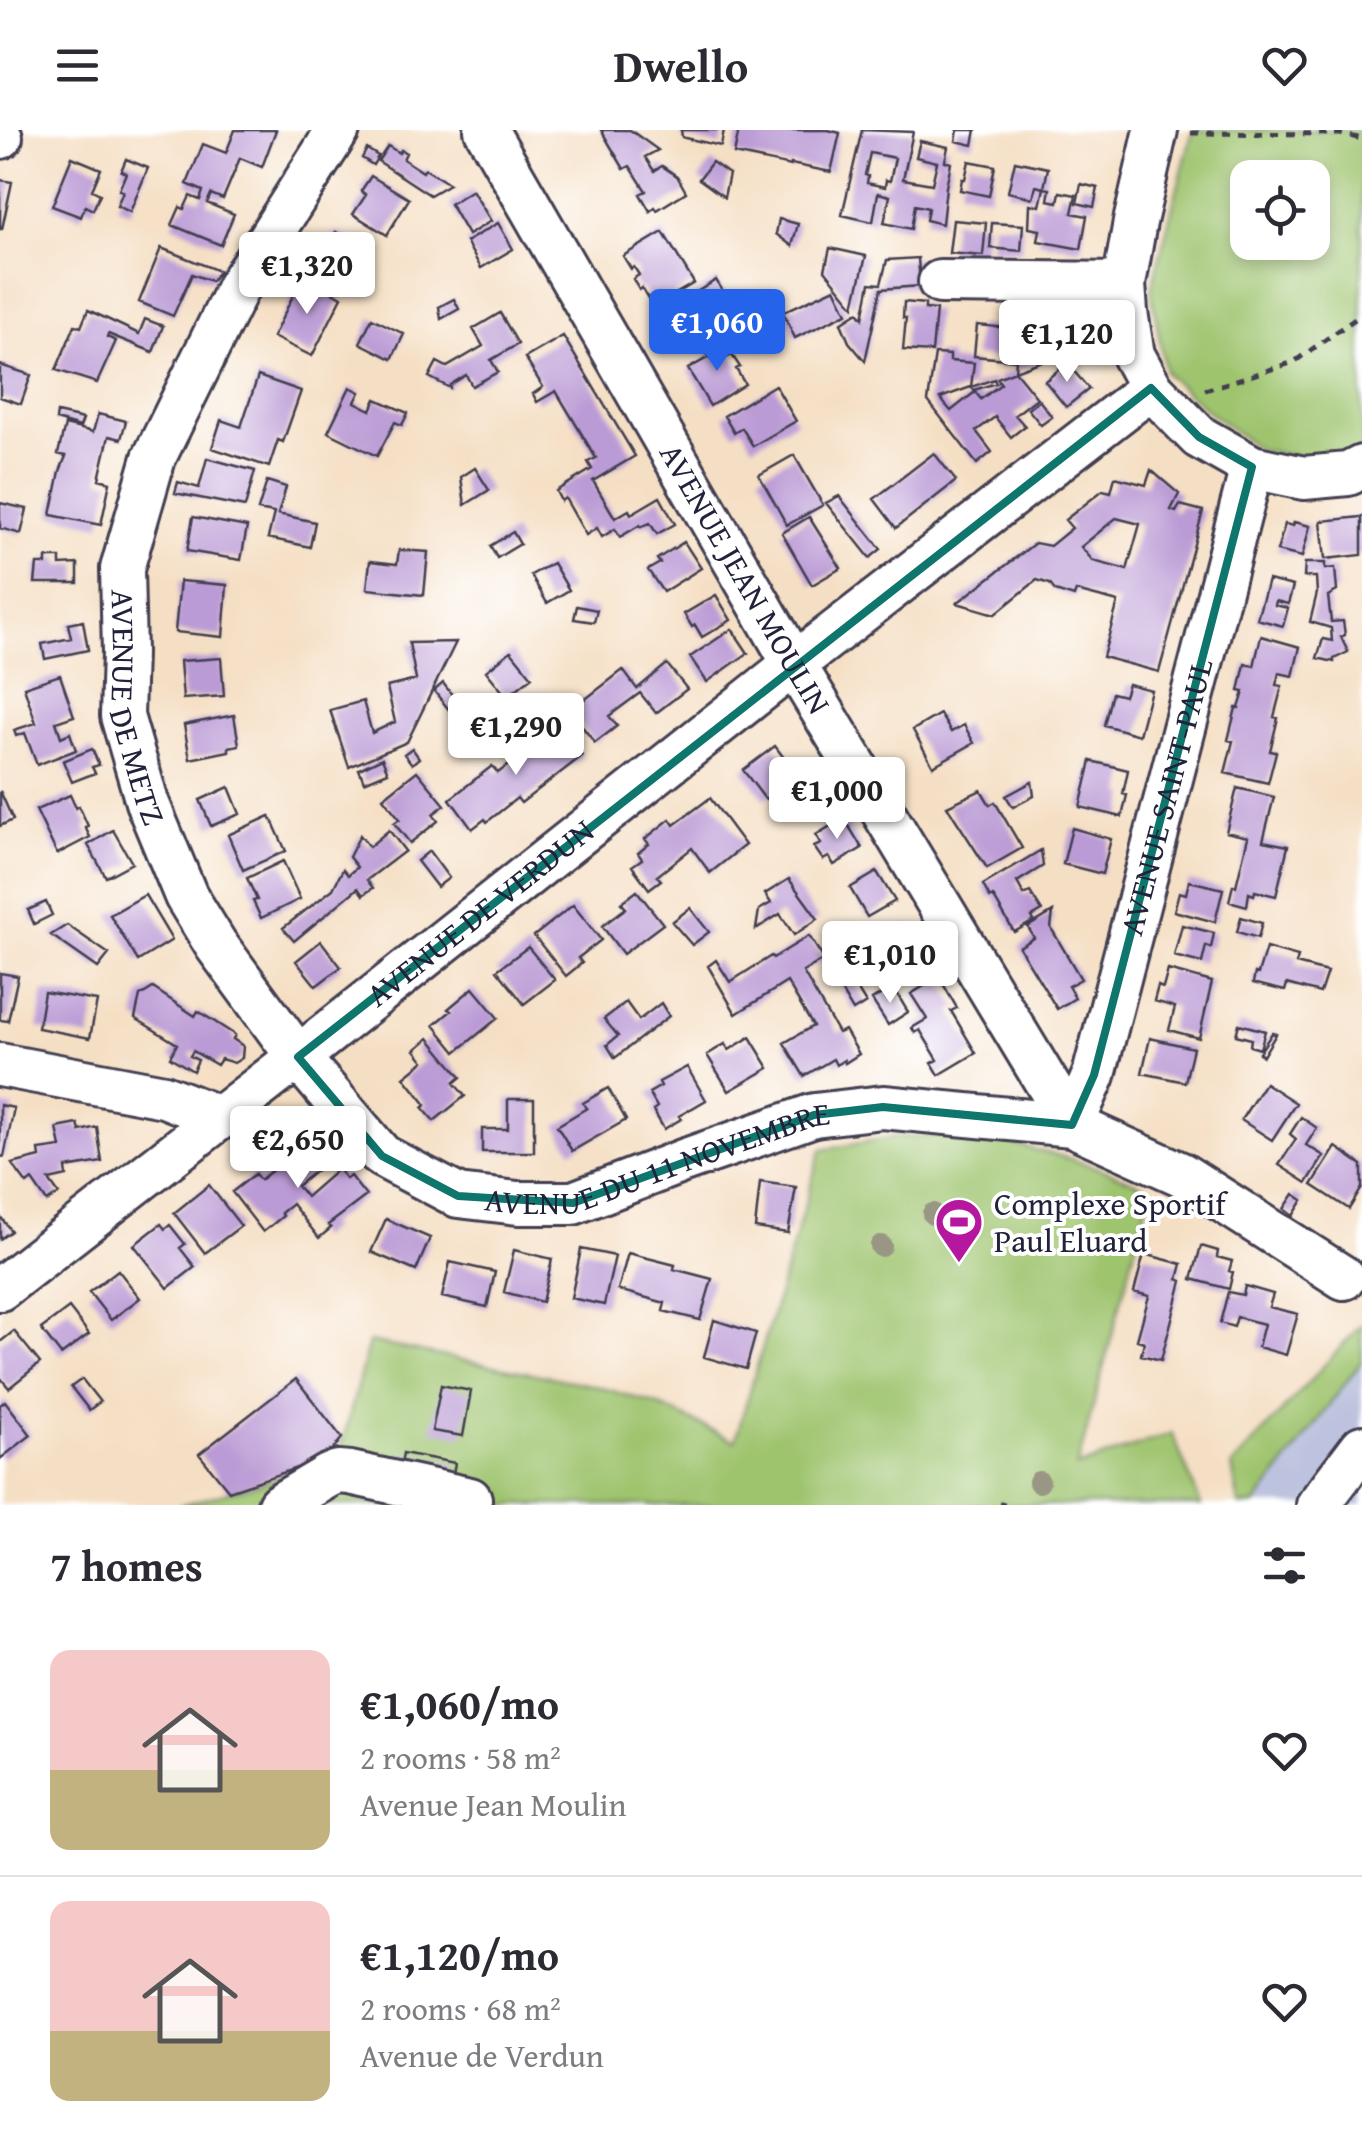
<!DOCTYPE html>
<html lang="en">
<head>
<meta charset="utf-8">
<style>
  body { margin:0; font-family:"Gentium Book Plus",serif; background:#f2f2f3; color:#2b2b33; height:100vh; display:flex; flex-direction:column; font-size:38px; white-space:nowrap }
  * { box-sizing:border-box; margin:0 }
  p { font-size:32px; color:#7c7c81 }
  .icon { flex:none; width:55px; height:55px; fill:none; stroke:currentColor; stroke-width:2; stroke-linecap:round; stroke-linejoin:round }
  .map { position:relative; height:1375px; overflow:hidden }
  .drawer { display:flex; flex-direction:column; background:#fff; flex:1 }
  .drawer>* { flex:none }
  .tools { position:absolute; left:1230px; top:30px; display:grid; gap:20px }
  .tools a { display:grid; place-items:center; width:100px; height:100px; border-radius:20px; background:#fff; box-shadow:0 5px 15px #0003; font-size:50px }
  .price { position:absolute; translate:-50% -85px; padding:0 22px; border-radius:10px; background:#fff; color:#222; font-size:32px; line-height:65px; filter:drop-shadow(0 2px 5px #0008) }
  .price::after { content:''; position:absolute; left:50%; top:60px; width:30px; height:22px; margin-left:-15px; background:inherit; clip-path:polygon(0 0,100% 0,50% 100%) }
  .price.current { background:#2563eb; color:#fff }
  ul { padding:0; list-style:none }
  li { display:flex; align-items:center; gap:30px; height:250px; padding:0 50px }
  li+li { border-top:2px solid #e1e1e2 }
  li span { display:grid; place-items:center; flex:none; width:280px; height:200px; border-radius:20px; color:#555 }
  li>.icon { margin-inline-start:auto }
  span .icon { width:120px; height:120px; fill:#fffc; stroke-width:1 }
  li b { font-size:42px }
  h2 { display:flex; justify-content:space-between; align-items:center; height:120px; padding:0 50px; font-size:42px }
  header { display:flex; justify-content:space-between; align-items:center; height:130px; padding:0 50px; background:#fff; font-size:45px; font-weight:700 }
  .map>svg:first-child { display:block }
  .industrial { fill:#bdc3de }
  .green { fill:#9fc46e; stroke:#607354; stroke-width:2.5; fill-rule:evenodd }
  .building { fill:#bb9bd5; fill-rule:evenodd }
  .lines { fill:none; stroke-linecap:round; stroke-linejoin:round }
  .minor-casing { stroke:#423e50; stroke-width:48 }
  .path { stroke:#423e50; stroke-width:5; stroke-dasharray:8 8; stroke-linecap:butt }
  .minor { stroke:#fff; stroke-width:42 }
  .tree { fill:#999683 }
  .marked { fill:none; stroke:#0f766e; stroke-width:8; stroke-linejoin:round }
  .labels { text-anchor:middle; stroke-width:8; stroke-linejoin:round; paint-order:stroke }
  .street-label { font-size:32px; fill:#22223b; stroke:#fff }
  .poi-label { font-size:32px; fill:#22223b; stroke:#fff; text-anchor:start }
</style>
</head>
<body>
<header><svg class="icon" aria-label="menu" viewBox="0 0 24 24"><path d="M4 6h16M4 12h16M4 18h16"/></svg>Dwello<svg class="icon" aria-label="heart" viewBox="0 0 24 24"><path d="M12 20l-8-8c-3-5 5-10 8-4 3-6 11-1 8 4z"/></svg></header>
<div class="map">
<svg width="1362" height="1375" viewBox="0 0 1362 1375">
  <rect width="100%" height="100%" fill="#fff"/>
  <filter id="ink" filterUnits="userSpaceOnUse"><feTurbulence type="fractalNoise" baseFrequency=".01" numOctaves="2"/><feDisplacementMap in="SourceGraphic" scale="20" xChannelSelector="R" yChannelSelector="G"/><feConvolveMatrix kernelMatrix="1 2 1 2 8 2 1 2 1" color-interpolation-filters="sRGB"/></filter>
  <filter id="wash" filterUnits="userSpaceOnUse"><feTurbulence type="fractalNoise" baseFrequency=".0048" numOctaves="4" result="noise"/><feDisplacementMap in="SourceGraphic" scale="40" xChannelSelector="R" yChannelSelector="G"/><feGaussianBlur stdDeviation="2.25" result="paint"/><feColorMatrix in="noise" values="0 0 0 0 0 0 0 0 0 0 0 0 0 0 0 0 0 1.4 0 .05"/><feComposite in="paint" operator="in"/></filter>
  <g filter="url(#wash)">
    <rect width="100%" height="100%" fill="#f5dfc4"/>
    <path class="industrial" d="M1362 1194V1375H1239L1232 1336Z"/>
    <path class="green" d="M1193 0H1362V321L1329 331 1259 320 1204 278 1165 243 1151 159ZM1248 48H1312V112H1248Z
      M893 1007C917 1007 941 1005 964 1007 1031 1014 1089 1033 1151 1058L1077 1337 1172 1303 1201 1375H180C227 1362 302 1346 341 1318L369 1212 592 1255 656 1274 735 1311 821 1020Z
      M1362 1194V1231L1255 1375H1239L1232 1336Z"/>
    <g id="blocks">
      <path class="building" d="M235 0H276L262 37 240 28 223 69 211 64 207 73 234 84 221 115 172 95 180 77 184 79 190 66 200 70 203 61 187 54 203 14 226 23Z
        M601 0H630L658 20 645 27 654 41 662 36 677 46 686 62 657 80 655 77 650 81 640 64 646 61 630 36 624 39Z
        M681 0H724L721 16 685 8 682 7Z
        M739 0 752 2 753 0H828L840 3 831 42 791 34V36L734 24Z
        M862 0 913 2 903 49 932 54 937 32 916 27 920 11 948 17 945 31 951 33 946 57 942 94 926 90 928 78 915 75 911 99 884 93 890 66 878 63 873 92 842 85ZM870 23 895 28 890 51 886 50 885 57 867 53 868 46 865 45Z
        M958 0H976L973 15 956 11Z
        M388 16 399 23 401 20 406 23 403 29 423 42 425 39 449 54 430 65 378 31Z
        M367 19 378 26 373 35 362 28Z
        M72 27 101 39 92 60 100 64 93 80 85 76 81 87 52 76Z
        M126 29 148 38 130 82 117 76 123 61 119 60 126 43 121 41Z
        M969 31 995 36 989 66 960 60 962 49H965Z
        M1015 31 1048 38 1044 58 1036 56 1033 68 1008 62Z
        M712 32 729 44 724 67 699 49Z
        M371 46 409 69 387 105 353 84 366 65 361 61Z
        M0 50 12 52 2 99H0Z
        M1081 54 1098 58 1094 77 1077 73Z
        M1044 58 1050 59 1048 70 1058 72 1060 62 1076 65 1072 83 1087 86 1081 119 1038 111 1040 100 1029 98 1030 74 1040 76Z
        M472 60 491 91 468 105 450 74Z
        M779 89 798 94 792 116 776 104Z
        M953 90 986 93 983 126 949 123Z
        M498 93 513 119 481 138 466 112Z
        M992 93 1023 95 1021 121 990 118Z
        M336 102 366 122 347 150 318 131Z
        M663 102 694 153 653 177 642 158 639 160 633 149 639 145 634 137 631 139 623 126Z
        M161 118 219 141 211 151 192 144 173 186 139 172Z
        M830 118 866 126 854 176 825 140Z
        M918 128 920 156 881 159 865 231 849 212 841 193 858 182 863 188 870 153 881 154 887 130Z
        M302 147 342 167 312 226 273 207Z
        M716 150 738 186 746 182 753 193 730 207 723 196 698 211 676 175Z
        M835 158 847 183 795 208 783 182Z
        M454 169 459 179 441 189 439 177Z
        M1065 170 1066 217H1046L1045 230 1015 241 1016 230 974 226 977 195 1020 199 1019 205H1026L1025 172Z
        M904 172 925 174V179L936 180 932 222 903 220 906 188H903Z
        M88 180 139 204 145 189 163 196 153 222 108 204 107 207 116 211 97 253 56 240 75 195 81 197Z
        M500 183 518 214 491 230 498 242 472 256 466 245 450 255V258L429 247 437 232 447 237 483 216 473 199Z
        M372 188 404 204 392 229 360 213Z
        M563 206 635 326 593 351 615 388 629 380 631 384 660 367 675 394 657 404 650 393 641 397 640 395 620 407 615 399 602 407 597 398 586 405 565 368 561 371 556 361 592 339 588 332 596 328 556 261 537 272 533 264 543 257 525 228Z
        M726 208 731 217 724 221 728 227 732 225 740 237 736 239 745 254 710 276 688 239 709 227 705 220Z
        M935 224 950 225V231L974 233 971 257 940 268 951 281 975 262 981 269 1001 254 997 248 1015 241 1037 268 1015 285 1025 296 1011 307 995 287 976 301 992 322 977 334 928 271Z
        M1067 233 1089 259 1066 277 1045 251Z
        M0 235 31 245 21 274 0 267Z
        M258 246 301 261 283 312 278 310 269 337 212 318 221 290 241 297Z
        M994 249 996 253 974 260 971 257Z
        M775 255 796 291 753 316 742 298 734 303 724 286Z
        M350 257 360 262 355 272 371 280 376 269 408 283 402 295 395 292 377 326 328 302Z
        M1039 270 1052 287 1041 295 1028 279Z
        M57 283 83 289 80 297 56 290Z
        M98 284 126 291 121 309 109 306 99 349 110 352 101 395 51 385 60 341 66 326 58 324 65 295 93 302Z
        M934 323 956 351 896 398 874 369Z
        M794 325 823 375 787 395 759 345Z
        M207 328 255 341 245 377 175 363 178 352 199 358Z
        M475 338 489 360 465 375 461 347Z
        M1151 340 1179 364 1171 380 1176 382 1180 375 1203 381 1159 542 1103 527 1118 472 1076 461 1074 467 1055 461 1050 454 1037 450 995 484 957 473 1035 413 1050 416 1072 398 1065 390 1103 360 1111 362 1115 347 1146 355ZM1116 388 1140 394 1127 440 1093 431 1081 417Z
        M267 351 286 357 278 384 315 392 310 417 268 408 274 383 258 380Z
        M839 366 881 419 870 428 826 373Z
        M0 373 27 379 21 404 0 398Z
        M193 387 247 397 241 430 187 421Z
        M809 387 841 438 812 455 782 403Z
        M1362 387V425L1325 429 1321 391Z
        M1294 392 1310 396 1302 427 1277 421 1285 394 1293 396Z
        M513 402 520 414 497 428 490 416Z
        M684 412 701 438 663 462 648 440 660 433 657 429Z
        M399 420 428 422 424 465 367 459 370 431 397 434Z
        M46 428H60V435L78 434V453H35L37 434H46Z
        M553 433 569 460 547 473 531 445Z
        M1305 433H1325V439L1335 438 1337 461 1328 466 1331 492 1343 491 1345 505 1341 507 1348 522 1334 529V532L1317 528 1323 509 1332 511 1331 498 1310 492 1317 463 1316 447H1304Z
        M1268 450 1293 456 1288 474 1276 471 1275 475 1288 478 1283 496 1257 489Z
        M180 451 227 455 223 507 175 502Z
        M716 465 731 490 702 507 695 495 692 497 684 484Z
        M577 476 597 480 594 492 574 489Z
        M83 491 88 520 45 529 42 514 71 508 68 494Z
        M732 499 748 523 707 552 690 527Z
        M1261 506 1300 517 1293 546 1279 543 1276 555 1282 556 1274 587 1278 588 1270 621 1276 622 1268 653 1225 643 1233 611 1228 610 1236 578H1239L1244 562 1239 561 1245 534 1254 536Z
        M456 512 407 612 349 637 330 580 363 571 372 603 395 592 387 557 416 550 409 513Z
        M511 521 532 547 507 567 486 541Z
        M221 528 224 566 183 569 180 531Z
        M667 534 687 559 656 583 640 563 609 586 617 596 595 613 570 581 623 540 637 559Z
        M60 545 74 586 56 592 61 607 70 603 76 620 37 635 25 603 16 606 14 600 36 593 24 557Z
        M443 553 459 574 450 581 434 561Z
        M1128 554 1151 560 1139 605 1104 595 1112 563 1124 566Z
        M940 584 951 602 964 595 974 613 933 636 913 600Z
        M234 585 239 615 229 617V621L190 629 184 595Z
        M556 593 582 626 521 673 517 668 487 692 485 689 472 699 450 669 492 636 498 643 533 616 534 618 545 609 542 604Z
        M775 616 797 645 765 669 743 640Z
        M412 618 419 628 412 634 404 624Z
        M92 619 99 635 92 637 95 643 72 652 63 631Z
        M382 628 388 642 364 652 359 639Z
        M1091 631 1128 640 1123 664 1127 665 1122 687 1080 677Z
        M417 641 445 675 433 684 438 691 410 713 394 693 400 689 383 668Z
        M1032 652 1034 666 1013 677 1006 666Z
        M229 657 240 684 211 696 200 670Z
        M1237 658 1274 667 1263 711 1288 716 1276 766 1255 761 1254 765 1249 763 1247 776 1229 771 1233 755 1236 756 1248 707 1226 702Z
        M981 660 990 675 995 672 1022 718 987 738 947 676Z
        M0 661 13 690 0 696Z
        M70 665 76 678 79 676 88 696 85 697 90 707 57 724 36 680Z
        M710 668 745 715 710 743 692 718 657 746 661 750 649 759 632 736 642 729 638 723 649 714 645 709 670 689 674 695Z
        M270 686 286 721 243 740 228 705Z
        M844 688 862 718 834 735 829 727 823 730 814 717 821 714 816 705Z
        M1072 698 1111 709 1102 744 1063 734Z
        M113 700 132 733 106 747 88 715Z
        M389 700 405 721 367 750 373 758 363 765 358 758 294 811 283 798 333 759 343 739 348 745 357 737 349 727 360 705 369 717Z
        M1041 720 1043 736 1017 752 1024 765 1030 762 1042 781 1032 787 1034 791 1014 802 993 766 990 768 983 755Z
        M429 721 449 748 437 757 417 731Z
        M283 731 300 769 261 788 253 771 257 770 247 748Z
        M877 742 895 771 867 787 850 758Z
        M789 749 818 789 794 805 780 784 756 799 759 780 771 773 765 764Z
        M1189 751 1223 759 1215 792 1174 781 1179 762 1186 764Z
        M637 761 663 794 623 824 602 796 626 778 621 773Z
        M145 765 172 810 138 831 110 785Z
        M46 772 52 785 34 794 28 780Z
        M573 775 601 810 578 828 582 833 566 846 534 806Z
        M690 778 709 802 692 815 672 792Z
        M1053 782 1051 798 1081 849 1068 856 1075 868 1057 879 1019 817 1034 808 1028 797Z
        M1241 787 1262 793 1258 808 1237 802Z
        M909 794 926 823 895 842 877 813Z
        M67 795 109 824 98 838 51 805Z
        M1182 795 1214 803 1211 818 1206 816 1202 833 1174 826Z
        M809 806 824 829 803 842 838 903 845 900 859 924 845 933 844 930 836 935 833 929 804 946 784 913 813 896 787 852 736 884 708 836 716 830 730 852 771 826 773 828Z
        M321 811 341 837 316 856 296 831Z
        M528 817 555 850 524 874 497 840Z
        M1266 818 1298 827 1296 834 1327 842 1320 863 1287 854 1285 861 1253 853 1255 843 1258 844Z
        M843 836 866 873 853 881 841 861 844 859 833 842Z
        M1168 840 1212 852 1199 908 1169 900 1175 877 1154 871 1158 856 1163 858Z
        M0 843 18 846 8 891 0 890Z
        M939 847 957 878 951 881 976 923 939 945 932 933 938 930 920 900 915 903 912 898 927 889 911 864Z
        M893 857 908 882 888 895 872 870Z
        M153 858 195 886 198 881 235 905 233 909 243 916 242 928 234 933 221 929 217 935 193 921 190 926 198 930 193 941 170 927 177 914 135 888 140 866Z
        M473 858 498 888 456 922 434 895 451 881 448 879Z
        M44 862 97 871 90 908 38 898Z
        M626 872 639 890 661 873 669 886 615 928 607 915 618 906 604 889Z
        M1239 894 1265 901 1260 919 1250 916 1251 909 1236 905Z
        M1272 903 1276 904 1263 926 1259 923Z
        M750 907 769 938 729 961 707 925 725 914 729 920Z
        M429 908 461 947 454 953 465 966 434 991 423 978 426 975 404 947 424 931 415 920Z
        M1150 908 1193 918 1185 952 1142 943Z
        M687 937 706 970 679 986 681 989 664 999 653 980 657 977 649 963 661 956 659 952Z
        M1265 953 1296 973 1272 1010 1241 990Z
        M608 958 626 990 572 1021 557 996 587 978 583 973Z
        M508 969H534V1022H482V999H508Z
        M0 975 14 978 4 1027 0 1026Z
        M1301 987 1317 998 1306 1015 1324 1026 1307 1053 1279 1035 1296 1009 1290 1004Z
        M78 994 80 1001 97 997 102 1032 66 1038 67 1046 49 1050 59 1064 47 1072 32 1050 27 1054 12 1034 40 1027 39 1020 61 1017 57 998Z
        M302 1004 325 1033 297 1056 306 1067 338 1039 346 1049 350 1046 366 1066 328 1095 331 1098 319 1108 292 1074 281 1083 283 1086 263 1102 232 1062 255 1044 260 1050 280 1034 274 1026Z
        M1336 1017 1362 1035V1058L1349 1079 1312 1055Z
        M760 1052 796 1057 788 1103 755 1098Z
        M209 1055 241 1096 205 1123 174 1083Z
        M1294 1064 1303 1070 1293 1086 1284 1079Z
        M0 1086 11 1101 0 1109Z
        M386 1089 430 1108 416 1141 371 1122Z
        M161 1094 165 1099 170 1095 185 1114 180 1118 195 1137 168 1158 134 1115Z
        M1201 1116 1218 1121 1217 1127 1232 1131 1229 1141 1233 1142 1229 1159 1192 1149Z
        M581 1119 615 1126 604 1175 571 1168Z
        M514 1120 552 1129 542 1172 504 1162Z
        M628 1123 675 1135 674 1139 712 1149 700 1190 663 1181 665 1173 618 1160Z
        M1144 1124 1182 1134 1178 1149 1182 1151 1161 1230 1141 1225 1144 1212 1137 1210 1149 1166 1134 1162Z
        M450 1132 495 1142 487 1177 442 1167Z
        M118 1140 140 1168 111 1190 89 1162Z
        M1245 1156 1273 1164 1269 1177 1298 1184 1286 1225 1258 1217 1264 1194 1237 1187 1234 1197 1220 1193 1228 1162 1243 1165Z
        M69 1178 89 1204 61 1225 41 1199Z
        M714 1190 756 1203 746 1239 704 1227Z
        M14 1201 40 1233 9 1258 0 1247V1212Z
        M82 1249 100 1272 89 1280 71 1257Z
        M296 1249 342 1308 326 1328 229 1361 199 1324Z
        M441 1255 471 1261 463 1306 432 1301Z
        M5 1271 31 1305 0 1329V1275Z
        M403 1323 455 1333 450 1360 398 1350Z"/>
    </g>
  </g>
  <g filter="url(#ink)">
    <use href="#blocks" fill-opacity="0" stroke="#423e50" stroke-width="2.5"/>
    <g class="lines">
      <g class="minor-casing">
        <g id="minor">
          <path id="s1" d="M338 0 238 157 154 328 122 439 124 523 122 586 147 672 186 766 216 815 298 927 382 1026 458 1066 518 1073H573L683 1031 814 985 883 977 1072 995 1181 1044 1344 1148"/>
          <path id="s2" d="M486 0 794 534 1072 995"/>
          <path d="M1156 0 1135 92 1124 154 1126 182 1133 225 1151 258 1199 307 1252 337 1304 348 1348 344 1362 337"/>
          <path d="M0 7H1"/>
          <path d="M940 152 1124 154"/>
          <path d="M0 935 164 966 220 988"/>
          <path id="s3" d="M1072 995 1094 945 1252 337"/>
          <path id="s4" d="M0 1159 298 927 794 534 1151 258"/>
          <path d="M279 1375 328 1346 338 1342 350 1343 470 1369"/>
          <path d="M1318 1375 1362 1317"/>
        </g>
      </g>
      <path class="path" d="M1191 3 1340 4 1362 9
        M1205 260 1294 232 1362 184
        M1002 1375 1003 1372"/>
      <use href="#minor" class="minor"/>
    </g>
    <g class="tree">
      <circle cx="933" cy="1084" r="11"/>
      <circle cx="881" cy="1116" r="11"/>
      <circle cx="1039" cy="1352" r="11"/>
    </g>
  </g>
  <path class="marked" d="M1151 258 1199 307 1252 337 1094 945 1072 995 883 977 814 985 573 1073 458 1066 382 1026 298 927Z"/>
  <defs>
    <g id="stadium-pin" transform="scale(2.5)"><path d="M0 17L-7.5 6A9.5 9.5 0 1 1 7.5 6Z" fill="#b5179e" stroke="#fff"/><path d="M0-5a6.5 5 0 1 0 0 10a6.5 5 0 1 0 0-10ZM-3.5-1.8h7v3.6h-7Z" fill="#fff"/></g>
  </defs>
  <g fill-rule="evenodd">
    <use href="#stadium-pin" x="959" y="1092"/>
  </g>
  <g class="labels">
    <g class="street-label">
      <text dy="11" stroke="none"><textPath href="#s2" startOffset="518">AVENUE JEAN MOULIN</textPath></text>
      <text dy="11" stroke="none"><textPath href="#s1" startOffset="632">AVENUE DE METZ</textPath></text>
      <text dy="11" stroke="none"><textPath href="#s3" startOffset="342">AVENUE SAINT-PAUL</textPath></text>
      <text dy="11" stroke="none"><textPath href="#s4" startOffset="610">AVENUE DE VERDUN</textPath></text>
      <text dy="11" stroke="none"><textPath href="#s1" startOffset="1450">AVENUE DU 11 NOVEMBRE</textPath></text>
    </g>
    <g class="poi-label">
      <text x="994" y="1085">Complexe Sportif<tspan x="994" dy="37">Paul Eluard</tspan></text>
    </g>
  </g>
</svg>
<div class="tools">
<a><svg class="icon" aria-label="locate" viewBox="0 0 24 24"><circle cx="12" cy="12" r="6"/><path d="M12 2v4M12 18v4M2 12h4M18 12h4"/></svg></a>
</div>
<b class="price" style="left:307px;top:187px">€1,320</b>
<b class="price current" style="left:717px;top:244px">€1,060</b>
<b class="price" style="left:1067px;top:255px">€1,120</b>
<b class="price" style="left:516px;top:648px">€1,290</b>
<b class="price" style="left:837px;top:712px">€1,000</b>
<b class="price" style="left:890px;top:876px">€1,010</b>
<b class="price" style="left:298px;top:1061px">€2,650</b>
</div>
<section class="drawer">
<h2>7 homes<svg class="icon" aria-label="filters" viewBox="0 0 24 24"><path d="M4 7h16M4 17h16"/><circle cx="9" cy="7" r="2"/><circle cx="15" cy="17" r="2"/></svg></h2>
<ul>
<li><span style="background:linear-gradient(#f6c9c9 60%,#c2b280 0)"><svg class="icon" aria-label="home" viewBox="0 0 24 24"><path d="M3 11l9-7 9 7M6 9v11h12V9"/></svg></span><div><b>€1,060/mo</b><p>2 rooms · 58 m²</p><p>Avenue Jean Moulin</p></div><svg class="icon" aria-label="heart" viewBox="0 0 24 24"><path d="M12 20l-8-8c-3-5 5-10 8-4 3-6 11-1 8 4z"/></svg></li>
<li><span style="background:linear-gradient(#f6c9c9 65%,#c2b280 0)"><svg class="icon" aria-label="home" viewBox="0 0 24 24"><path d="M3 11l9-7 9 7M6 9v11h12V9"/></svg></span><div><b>€1,120/mo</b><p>2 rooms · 68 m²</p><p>Avenue de Verdun</p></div><svg class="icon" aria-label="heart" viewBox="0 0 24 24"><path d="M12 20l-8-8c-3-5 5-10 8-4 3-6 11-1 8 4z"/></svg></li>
</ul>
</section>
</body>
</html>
